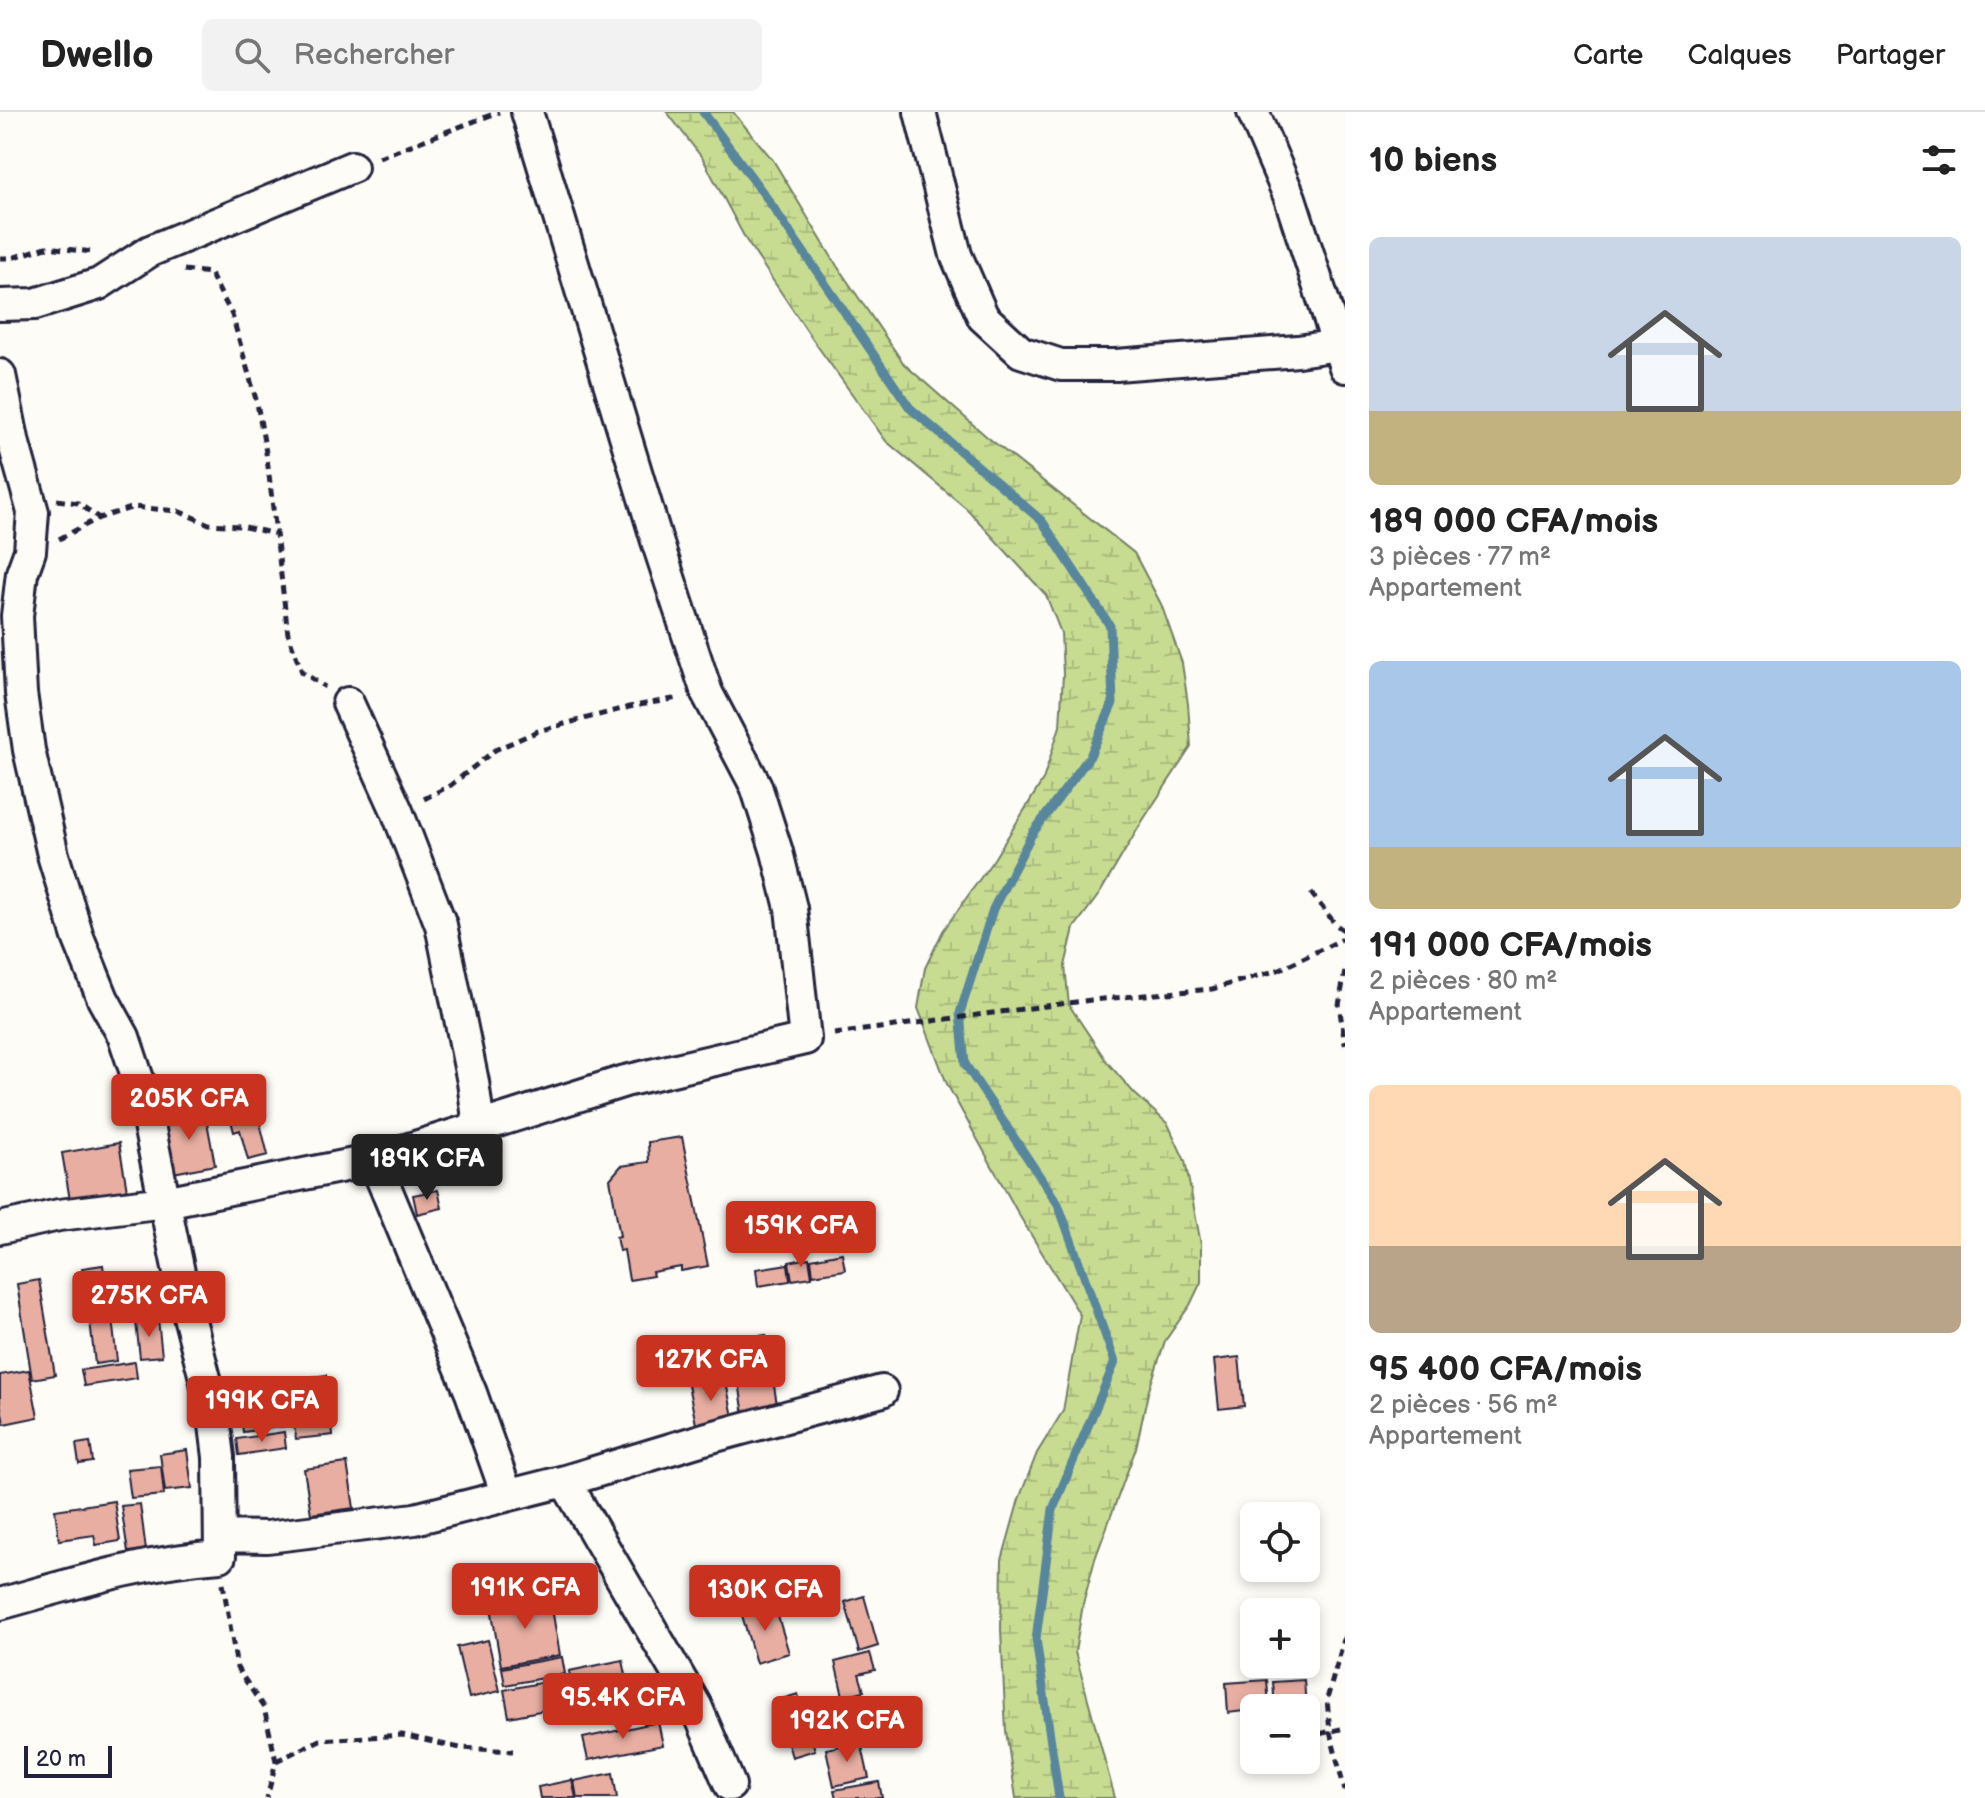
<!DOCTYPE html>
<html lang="fr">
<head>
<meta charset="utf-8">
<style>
  body { margin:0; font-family:"Balsamiq Sans",sans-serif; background:#f2f2f2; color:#222; height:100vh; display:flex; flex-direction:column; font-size:30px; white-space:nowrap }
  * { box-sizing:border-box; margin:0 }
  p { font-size:26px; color:#767676 }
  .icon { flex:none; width:44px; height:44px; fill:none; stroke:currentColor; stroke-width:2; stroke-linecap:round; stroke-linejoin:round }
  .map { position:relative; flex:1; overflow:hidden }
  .panel { display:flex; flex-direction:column; background:#fff; width:640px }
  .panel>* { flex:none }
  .tools { position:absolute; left:1240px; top:1390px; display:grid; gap:16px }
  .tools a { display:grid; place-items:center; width:80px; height:80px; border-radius:12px; background:#fff; box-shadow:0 4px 12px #0003; font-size:40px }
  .scale { position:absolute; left:24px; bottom:20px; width:88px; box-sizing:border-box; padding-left:8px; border:4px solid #22223b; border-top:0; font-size:22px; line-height:28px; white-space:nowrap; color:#22223b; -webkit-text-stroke:6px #fdfcf7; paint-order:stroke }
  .price { position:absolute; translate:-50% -68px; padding:0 18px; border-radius:8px; background:#c8321e; color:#fff; font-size:26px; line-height:52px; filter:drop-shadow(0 2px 4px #0008) }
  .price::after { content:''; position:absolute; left:50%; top:48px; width:24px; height:18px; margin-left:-12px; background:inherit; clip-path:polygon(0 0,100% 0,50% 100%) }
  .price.active { background:#222; color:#fff }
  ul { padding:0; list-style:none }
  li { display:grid; align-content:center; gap:16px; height:424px; padding:0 24px }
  li span { display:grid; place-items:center; height:248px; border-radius:12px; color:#555 }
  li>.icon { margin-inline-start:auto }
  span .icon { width:144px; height:144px; fill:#fffc; stroke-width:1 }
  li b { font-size:34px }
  h2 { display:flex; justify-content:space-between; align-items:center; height:96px; padding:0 24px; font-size:34px }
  header { display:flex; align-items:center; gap:48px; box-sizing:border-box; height:112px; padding:0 40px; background:#fff; border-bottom:2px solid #e0e0e0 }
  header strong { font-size:38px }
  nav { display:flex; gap:44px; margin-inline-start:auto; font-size:28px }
  .search { width:560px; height:72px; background:#f2f2f2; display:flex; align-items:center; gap:20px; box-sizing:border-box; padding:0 28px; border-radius:12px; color:#767676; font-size:30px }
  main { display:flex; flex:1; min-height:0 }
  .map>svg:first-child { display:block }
  .wetland { fill:url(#wetland-marsh); stroke:#747f66; stroke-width:2 }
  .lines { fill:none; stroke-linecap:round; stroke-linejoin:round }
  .stream { stroke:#59869c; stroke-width:9 }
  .building { fill:#e8aea2; stroke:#22223b; stroke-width:2 }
  .minor-casing { stroke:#22223b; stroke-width:36 }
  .path { stroke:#22223b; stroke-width:5; stroke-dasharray:8 6; stroke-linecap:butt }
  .minor { stroke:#fdfcf7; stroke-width:30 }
</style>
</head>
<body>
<header>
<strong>Dwello</strong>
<div class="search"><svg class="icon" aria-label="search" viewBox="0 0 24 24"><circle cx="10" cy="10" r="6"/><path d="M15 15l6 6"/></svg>Rechercher</div>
<nav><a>Carte</a><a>Calques</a><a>Partager</a></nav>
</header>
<main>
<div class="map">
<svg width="1345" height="1686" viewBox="0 0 1345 1686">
  <defs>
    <pattern id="wetland-marsh" width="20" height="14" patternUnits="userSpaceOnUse" patternTransform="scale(2)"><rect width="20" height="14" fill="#c7dc91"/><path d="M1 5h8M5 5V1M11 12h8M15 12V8" fill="none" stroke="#abbc7e"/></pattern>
  </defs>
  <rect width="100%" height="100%" fill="#fdfcf7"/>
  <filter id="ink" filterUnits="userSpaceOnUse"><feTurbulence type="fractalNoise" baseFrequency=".0125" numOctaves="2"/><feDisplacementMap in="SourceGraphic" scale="16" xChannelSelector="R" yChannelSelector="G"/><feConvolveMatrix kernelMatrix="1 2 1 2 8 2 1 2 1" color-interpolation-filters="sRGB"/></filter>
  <g filter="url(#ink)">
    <path class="wetland" d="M667 0H733L773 48 837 154 904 252 986 324 1134 441 1161 492 1182 551 1188 592 1191 635 1143 708 1100 781 1074 816 1065 854 1069 893 1107 950 1134 981 1168 1012 1185 1049 1201 1132V1170L1190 1193 1165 1229 1148 1281 1136 1336 1095 1447 1083 1492 1075 1540 1115 1686H1016L1006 1619 1001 1518 1002 1448 1019 1387 1037 1341 1063 1299 1080 1203 1019 1103 947 972 918 896 925 856 943 819 994 747 1043 668 1060 614 1063 562 1061 521 1046 483 967 397 886 329 813 228 746 128 703 47Z"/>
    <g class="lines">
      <path class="stream" d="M703 0 766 85 910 296 1042 409 1110 514 1113 591 1090 644 1032 722 993 797 960 901 965 952 1058 1092 1115 1250 1053 1397 1036 1527 1059 1686"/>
    </g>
    <path class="building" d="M253 983 268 1043 248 1048 240 1018 234 1020 226 990Z
      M205 999 215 1053 173 1061 163 1007Z
      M682 1025 708 1154 681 1159V1155L652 1160 653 1164 629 1168 624 1138 619 1139 616 1125 620 1124 610 1067 621 1054 649 1050 648 1030Z
      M119 1031 127 1078 70 1088 62 1041Z
      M438 1078 442 1096 417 1102 413 1083Z
      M842 1141 845 1158 813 1163 811 1147Z
      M809 1146 812 1165 792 1168 789 1150Z
      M788 1152 790 1169 758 1174 756 1157Z
      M103 1153 108 1191 86 1193 82 1156Z
      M39 1168 55 1263 32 1267 17 1172Z
      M111 1198 117 1249 95 1252 89 1200Z
      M158 1207 162 1244 140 1246 136 1210Z
      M766 1223 778 1299 744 1304 733 1228Z
      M1239 1245 1244 1294 1219 1297 1214 1248Z
      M135 1250 137 1266 84 1274 81 1258Z
      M29 1258 38 1305 4 1312 0 1290V1263Z
      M326 1263 333 1323 296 1327 294 1313 243 1320 237 1274Z
      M725 1265 734 1310 697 1317 688 1273Z
      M284 1320 286 1336 239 1343 237 1327Z
      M90 1330 93 1350 79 1352 76 1332Z
      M187 1338 192 1376 165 1379 160 1342Z
      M347 1351 354 1396 311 1402 304 1357Z
      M161 1354 164 1383 131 1386 127 1357Z
      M114 1389 120 1429 96 1433 94 1423 59 1428 55 1398Z
      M140 1392 146 1438 128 1440 121 1394Z
      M864 1484 878 1534 859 1540 845 1490Z
      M550 1485 560 1543 501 1554 491 1495Z
      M774 1491 789 1541 756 1551 741 1500Z
      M488 1528 500 1579 469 1586 457 1535Z
      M870 1541 875 1558 859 1562 864 1579 843 1584 835 1550Z
      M562 1545 565 1562 505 1573 502 1556Z
      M623 1548 629 1578 575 1589 569 1559Z
      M1267 1568 1269 1596 1228 1601 1226 1571Z
      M1304 1568 1306 1596H1275L1273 1570Z
      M550 1569 555 1596 509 1605 504 1578Z
      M798 1582 815 1638 792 1645 775 1589Z
      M658 1610 663 1633 588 1648 583 1626Z
      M861 1630 869 1666 834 1674 826 1637Z
      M613 1661 617 1686H577L574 1669Z
      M572 1668 576 1686H540L538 1675Z
      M879 1670 882 1686H836L834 1678Z"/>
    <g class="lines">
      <g class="minor-casing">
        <path id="minor" d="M920 0 956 143 983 205 1021 240 1061 253H1116L1298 239 1345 232
          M1253 0 1290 86 1345 255
          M0 193 35 192 99 172 150 139 352 55
          M0 263 14 332 33 400 30 439 22 461 17 504 21 581 29 638 53 743 78 825 103 887 124 925 142 979 184 1185 213 1297 219 1345 220 1444C145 1449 72 1472 0 1492
          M348 591 397 699 441 813 473 970 479 1014
          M374 1048 471 1281 507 1383
          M0 1116 59 1103 165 1090 374 1048 625 969 805 927 791 796 777 740 756 674 707 581 657 429 527 0
          M565 1369 696 1594 730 1673
          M220 1424 267 1425 415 1407 565 1369 704 1327 882 1279"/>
      </g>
      <path class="path" d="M379 45 499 0
        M0 146H12L46 135 93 140
        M184 158 210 161 232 203 257 291 267 346 288 522 302 560 325 575
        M57 388 78 391 99 406
        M59 427 99 406 134 395 178 399 209 412 241 414 275 422
        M424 687 451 673 495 638 538 619 629 595 678 586
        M1311 781 1336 813 1345 819
        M1345 859 1339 893 1345 932
        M834 922 1091 888 1212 877 1278 858 1345 826
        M223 1471 237 1556 264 1596 276 1649 267 1686
        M1345 1524 1327 1587 1330 1620 1345 1679
        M1306 1625 1345 1616
        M1245 1639 1254 1637
        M276 1649 320 1628 402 1623 460 1636 513 1639"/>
      <use href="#minor" class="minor"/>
    </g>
  </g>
</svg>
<div class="tools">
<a><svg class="icon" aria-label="locate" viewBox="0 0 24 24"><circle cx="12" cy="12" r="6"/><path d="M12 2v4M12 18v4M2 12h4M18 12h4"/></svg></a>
<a>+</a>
<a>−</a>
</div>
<div class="scale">20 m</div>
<b class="price" style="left:189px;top:1030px">205K CFA</b>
<b class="price active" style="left:427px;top:1090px">189K CFA</b>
<b class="price" style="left:801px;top:1157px">159K CFA</b>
<b class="price" style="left:149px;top:1227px">275K CFA</b>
<b class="price" style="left:711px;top:1291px">127K CFA</b>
<b class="price" style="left:262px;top:1332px">199K CFA</b>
<b class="price" style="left:525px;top:1519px">191K CFA</b>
<b class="price" style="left:765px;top:1521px">130K CFA</b>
<b class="price" style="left:623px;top:1629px">95.4K CFA</b>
<b class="price" style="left:847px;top:1652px">192K CFA</b>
</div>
<section class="panel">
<h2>10 biens<svg class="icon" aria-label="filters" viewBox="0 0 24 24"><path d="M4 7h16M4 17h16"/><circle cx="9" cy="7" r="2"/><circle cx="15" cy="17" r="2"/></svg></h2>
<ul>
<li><span style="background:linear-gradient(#c9d6e8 70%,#c2b280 0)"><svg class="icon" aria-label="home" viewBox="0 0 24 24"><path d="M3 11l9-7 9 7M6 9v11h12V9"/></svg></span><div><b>189 000 CFA/mois</b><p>3 pièces · 77 m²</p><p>Appartement</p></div></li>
<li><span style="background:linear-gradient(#a9c7e8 75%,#c2b280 0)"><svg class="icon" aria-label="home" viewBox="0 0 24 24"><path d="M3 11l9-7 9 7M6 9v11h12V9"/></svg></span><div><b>191 000 CFA/mois</b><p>2 pièces · 80 m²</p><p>Appartement</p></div></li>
<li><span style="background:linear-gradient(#ffd9b3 65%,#b9a48a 0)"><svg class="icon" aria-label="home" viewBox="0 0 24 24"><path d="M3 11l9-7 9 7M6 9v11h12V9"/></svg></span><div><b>95 400 CFA/mois</b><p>2 pièces · 56 m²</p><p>Appartement</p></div></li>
</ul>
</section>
</main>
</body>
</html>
